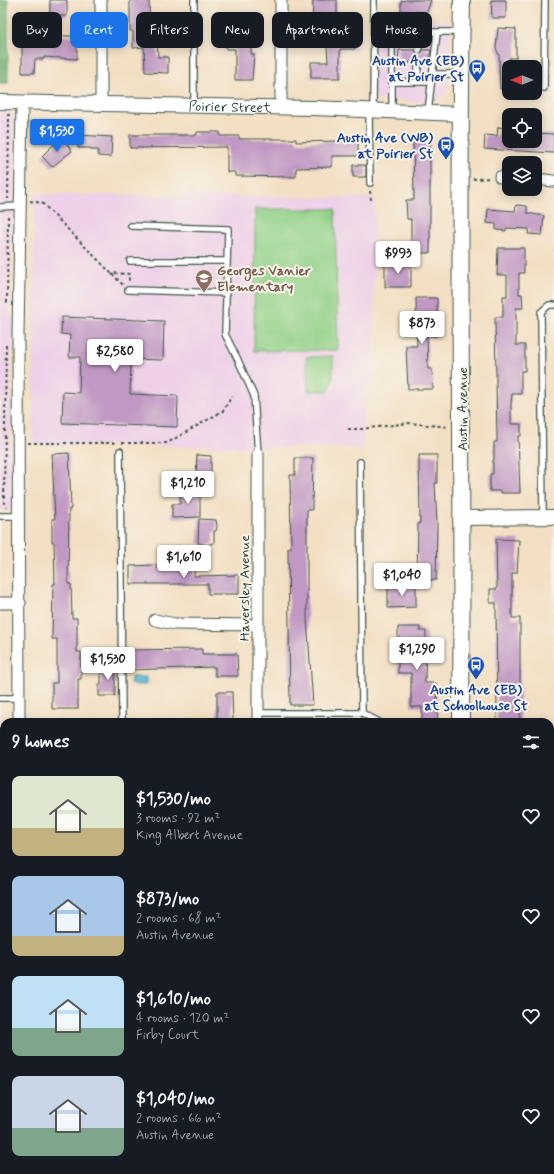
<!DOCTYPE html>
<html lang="en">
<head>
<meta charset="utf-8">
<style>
  body { margin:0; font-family:Mynerve,sans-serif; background:#242831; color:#f1f3f6; height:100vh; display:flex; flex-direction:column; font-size:15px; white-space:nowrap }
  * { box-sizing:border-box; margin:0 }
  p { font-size:13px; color:#9ea1a6 }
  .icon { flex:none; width:22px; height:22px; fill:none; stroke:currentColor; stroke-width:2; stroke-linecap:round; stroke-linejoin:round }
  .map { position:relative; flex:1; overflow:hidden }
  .sheet { position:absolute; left:0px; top:718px; width:554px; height:456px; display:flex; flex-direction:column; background:#171b24; border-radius:12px 12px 0 0; box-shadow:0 2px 10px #0003 }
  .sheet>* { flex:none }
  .top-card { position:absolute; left:12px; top:12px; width:530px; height:36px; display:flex; gap:8px }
  .needle { width:26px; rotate:270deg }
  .tools { position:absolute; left:502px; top:60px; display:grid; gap:8px }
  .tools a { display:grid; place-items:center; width:40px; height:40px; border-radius:8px; background:#171b24; box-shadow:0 2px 10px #0003; font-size:20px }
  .price { position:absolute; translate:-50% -34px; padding:0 9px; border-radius:4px; background:#fff; color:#222; font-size:13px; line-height:26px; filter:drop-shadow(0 1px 2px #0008) }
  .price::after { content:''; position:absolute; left:50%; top:24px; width:12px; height:9px; margin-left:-6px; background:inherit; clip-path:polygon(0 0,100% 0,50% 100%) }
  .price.selected { background:#1a73e8; color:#fff }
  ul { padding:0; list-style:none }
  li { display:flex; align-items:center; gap:12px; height:100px; padding:0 12px }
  li span { display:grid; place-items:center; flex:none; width:112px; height:80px; border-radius:8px; color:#555 }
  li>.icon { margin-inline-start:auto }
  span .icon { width:48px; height:48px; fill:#fffc; stroke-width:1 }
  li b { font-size:17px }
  h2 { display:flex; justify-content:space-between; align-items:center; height:48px; padding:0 12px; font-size:17px }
  .pill { padding:0 14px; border-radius:8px; background:#171b24; box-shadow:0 2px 10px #0003; font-size:14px; line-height:36px }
  .pill.selected { background:#1a73e8; color:#fff }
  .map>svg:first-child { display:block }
  .built { fill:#eed0e8 }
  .green { fill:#93d288; stroke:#59885e }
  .forest { fill:#76b474; stroke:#4a7854 }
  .water { fill:#4eb6cc; stroke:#367a80 }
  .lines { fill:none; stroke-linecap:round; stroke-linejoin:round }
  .stream { stroke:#4eb6cc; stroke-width:3.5 }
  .building { fill:#c098c3 }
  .service-casing { stroke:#3f5549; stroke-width:8 }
  .minor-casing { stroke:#3f5549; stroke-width:13 }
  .tertiary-casing { stroke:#3f5549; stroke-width:16 }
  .secondary-casing { stroke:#3f5549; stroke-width:18 }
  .path { stroke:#3f5549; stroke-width:2; stroke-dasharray:3 3; stroke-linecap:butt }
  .service { stroke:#fff; stroke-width:5.5 }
  .minor { stroke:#fff; stroke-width:11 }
  .tertiary { stroke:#fff; stroke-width:14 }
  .secondary { stroke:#fff; stroke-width:16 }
  .labels { text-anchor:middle; stroke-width:4; stroke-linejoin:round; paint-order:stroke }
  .transit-label { font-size:14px; font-weight:bold; fill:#164399; stroke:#f7f3e8; text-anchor:end }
  .street-label { font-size:14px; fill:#1f3d34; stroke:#f7f3e8 }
  .education-label { font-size:14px; font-weight:bold; fill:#785e54; stroke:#f7f3e8; text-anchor:start }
</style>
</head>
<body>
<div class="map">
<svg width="554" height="1174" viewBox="0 0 554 1174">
  <rect width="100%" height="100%" fill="#f7f3e8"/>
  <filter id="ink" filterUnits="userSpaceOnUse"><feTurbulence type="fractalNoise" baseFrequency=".025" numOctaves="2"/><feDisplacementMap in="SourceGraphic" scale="8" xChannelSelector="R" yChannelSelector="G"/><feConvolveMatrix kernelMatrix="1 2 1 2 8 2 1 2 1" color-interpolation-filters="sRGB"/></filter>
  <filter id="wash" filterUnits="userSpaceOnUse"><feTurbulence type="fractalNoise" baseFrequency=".012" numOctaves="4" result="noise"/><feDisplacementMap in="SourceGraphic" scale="16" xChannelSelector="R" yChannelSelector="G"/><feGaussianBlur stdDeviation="0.9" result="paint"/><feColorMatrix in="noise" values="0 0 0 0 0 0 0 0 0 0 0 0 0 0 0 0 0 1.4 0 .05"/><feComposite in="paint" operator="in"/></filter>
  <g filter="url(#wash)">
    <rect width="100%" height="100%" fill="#f3dfc3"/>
    <path class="built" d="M374 20 450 21 448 87 443 96 434 102 373 100Z
      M0 106 9 108 14 118V224L11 229V316L14 320 13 351 11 354V498L14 504V511H0Z
      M34 194 375 198 373 387 364 388 363 448 33 445Z"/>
    <path class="green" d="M255 209H335L338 350 254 351Z
      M333 356V378L329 391H308L306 357Z"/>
    <path class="forest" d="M0 0H8V83H0Z
      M550 1156H554V1174H484V1170H550Z
      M4 1160V1170H153L156 1174H0V1161Z
      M310 1170H341V1174H310Z"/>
    <path class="water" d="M131 677H146L148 682 146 685H131L130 683Z"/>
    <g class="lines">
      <path class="stream" d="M24 1174H65"/>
    </g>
    <g id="blocks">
      <path class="building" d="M50 0H67V16H50Z
        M130 0H149L150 37H157L158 57H168V73L145 72 144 47 133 48V31H130Z
        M313 0H337V20H351L355 49H340V78H311V62H328L326 31H312Z
        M407 0H431L427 12 401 11V1Z
        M491 0H506V18H492Z
        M223 19H251V54H254L252 80H235V49H226V35H223Z
        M33 28H47V32H55V36H77V59L44 57V59H35L34 73H22V30Z
        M498 28 516 29V58H509V89H500L499 55 496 48Z
        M399 50H415L419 54 423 50H431L429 63H422L418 59 414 63 398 62Z
        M498 127 508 128 507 141H535V133L554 134V153L484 149 485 135 497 136Z
        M197 132H220V136H239V139H296V142L338 141V139H358V156H332V167L296 168V177L235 176V172H227V147L130 148V135H197Z
        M78 135 112 137 111 157 98 156V150H91V148H78Z
        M413 136H430V253H411V219H407L406 200H414Z
        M63 139 72 151 52 167 42 156 51 147Z
        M353 165H366V177H353Z
        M516 205 527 206V213L544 216 542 235 528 234 529 229 506 228V231L496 230V224L487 223 488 209 515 211Z
        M498 248H524V273H519V294H522L523 308H516V345H525V371H521V394H512L511 405V424H521V436H518L520 493H501V491H490V474H493V460H494V442H497L495 317H503V296H507V275H497Z
        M411 263V287H385V264Z
        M416 298H437V336H427L428 369H432L433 389H408L406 346H417Z
        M62 317 164 321 163 360 131 359 130 394 178 396 177 427 62 423 63 392 79 393 80 357H69L70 335 61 334Z
        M69 453 71 509H69L68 584H71L72 618H77V652H81V679H78V709H52V683H57V639H52L53 584H55L54 542H52V519H55L52 454Z
        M197 455 211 456V480H196Z
        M419 455H437V483H435L437 523 436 580H417L418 523H420Z
        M295 458H313L312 510H307V618L313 705H290L288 548H291L290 475H295Z
        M187 489H200V517L172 518V504H180V495H187Z
        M199 519 216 520 217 526 216 531H214V543L206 545 198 543Z
        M496 539 519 540 517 573H512V618H520V722H497L496 603H490V589H497Z
        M157 565V569H194V576L239 575V594H208V584H130V566Z
        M416 586V607L388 608V587Z
        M398 627H420V631H426L425 683H436L438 722H422V707H411V673H398Z
        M202 649V654H237L238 676H215V667L130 670V650Z
        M101 665H115V696H99V684H101Z
        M217 692H232L233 722H217Z"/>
    </g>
  </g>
  <g filter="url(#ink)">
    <use href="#blocks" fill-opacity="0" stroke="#3f5549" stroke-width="1"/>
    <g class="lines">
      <g class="service-casing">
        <path id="service" d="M194 0V105
          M418 33 419 50
          M418 63V82
          M432 74H460
          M392 82H431
          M544 88 545 0
          M373 110 374 0
          M369 111 370 183
          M392 111V32H461
          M428 112 437 33
          M0 207 19 206
          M131 226 228 229 225 334 238 360 254 396 258 454
          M130 261H227
          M128 290 227 293
          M120 451 122 722
          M360 462 362 713
          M0 516H20
          M543 516 541 312 549 305H554
          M0 698H18
          M258 713H362L379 722"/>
      </g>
      <g class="minor-casing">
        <path id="minor" d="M101 0V103
          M281 0V108
          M500 177 509 178
          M535 179 554 181
          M258 454V722
          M0 603H20
          M155 620 175 624 258 625
          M19 722 18 336 22 103
          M550 799H554"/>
      </g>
      <g class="tertiary-casing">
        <g id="tertiary">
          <path id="s1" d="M0 102 313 108 460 114"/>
          <path d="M463 518 554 517"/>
          <path d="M0 789H4"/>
        </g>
      </g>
      <g class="secondary-casing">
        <path id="secondary" d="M461 722C463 481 458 241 462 0
          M466 1170V1174"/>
      </g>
      <path class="path" d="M7 115H9L8 199
        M473 179 491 178
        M370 191 371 200
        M30 201 42 203 111 273 129 274V283
        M112 274 123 285
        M7 303 8 215
        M6 345 4 503 7 508
        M348 429H361L409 423 449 427
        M28 443H117
        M122 443H167L223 411 232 396
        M15 1174 16 1170"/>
      <use href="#service" class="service"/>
      <use href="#minor" class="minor"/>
      <use href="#tertiary" class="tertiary"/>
      <use href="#secondary" class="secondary"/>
    </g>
  </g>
  <defs>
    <g id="bus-pin" transform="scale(0.9)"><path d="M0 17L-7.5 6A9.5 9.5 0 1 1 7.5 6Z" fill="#1a4fb4" stroke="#f7f3e8"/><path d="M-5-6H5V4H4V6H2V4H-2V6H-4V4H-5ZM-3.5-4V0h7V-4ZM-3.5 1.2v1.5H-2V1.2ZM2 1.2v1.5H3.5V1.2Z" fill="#fff"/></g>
    <g id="school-pin" transform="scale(0.9)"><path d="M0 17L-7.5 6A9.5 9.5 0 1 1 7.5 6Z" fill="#8d6e63" stroke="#f7f3e8"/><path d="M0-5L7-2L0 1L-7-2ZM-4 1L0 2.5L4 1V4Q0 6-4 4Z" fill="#fff"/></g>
  </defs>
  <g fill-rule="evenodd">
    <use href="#bus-pin" x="477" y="68"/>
    <use href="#bus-pin" x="446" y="145"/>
    <use href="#school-pin" x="204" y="278"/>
    <use href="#bus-pin" x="476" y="665"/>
  </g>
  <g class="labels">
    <g class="transit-label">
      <text x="464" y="65">Austin Ave (EB)<tspan x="464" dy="16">at Poirier St</tspan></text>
      <text x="433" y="142">Austin Ave (WB)<tspan x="433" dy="16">at Poirier St</tspan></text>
      <text x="476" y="694" text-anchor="middle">Austin Ave (EB)<tspan x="476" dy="16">at Schoolhouse St</tspan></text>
    </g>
    <g class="street-label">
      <text dy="5" stroke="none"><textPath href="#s1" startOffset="230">Poirier Street</textPath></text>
      <text transform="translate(462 409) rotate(-90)" y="5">Austin Avenue</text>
      <text transform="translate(244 588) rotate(-90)" y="5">Haversley Avenue</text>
    </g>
    <g class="education-label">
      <text x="217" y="275">Georges Vanier<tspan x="217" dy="16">Elementary</tspan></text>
    </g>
  </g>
</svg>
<div class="tools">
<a><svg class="needle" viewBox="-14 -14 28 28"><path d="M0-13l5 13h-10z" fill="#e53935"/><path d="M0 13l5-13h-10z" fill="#9ea1a6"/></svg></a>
<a><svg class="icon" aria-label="locate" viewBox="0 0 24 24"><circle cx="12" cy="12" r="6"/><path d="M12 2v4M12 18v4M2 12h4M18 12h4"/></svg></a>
<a><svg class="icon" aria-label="layers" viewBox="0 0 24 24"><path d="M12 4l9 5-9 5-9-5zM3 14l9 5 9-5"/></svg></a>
</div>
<b class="price selected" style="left:57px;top:153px">$1,530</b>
<b class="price" style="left:398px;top:275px">$993</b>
<b class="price" style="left:422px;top:345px">$873</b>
<b class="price" style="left:115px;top:373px">$2,580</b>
<b class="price" style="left:188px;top:505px">$1,210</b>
<b class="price" style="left:184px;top:579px">$1,610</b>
<b class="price" style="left:402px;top:597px">$1,040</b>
<b class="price" style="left:417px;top:671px">$1,290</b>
<b class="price" style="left:108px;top:681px">$1,530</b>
<div class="top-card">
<a class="pill">Buy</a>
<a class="pill selected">Rent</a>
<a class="pill">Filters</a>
<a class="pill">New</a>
<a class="pill">Apartment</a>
<a class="pill">House</a>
</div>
<section class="sheet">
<h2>9 homes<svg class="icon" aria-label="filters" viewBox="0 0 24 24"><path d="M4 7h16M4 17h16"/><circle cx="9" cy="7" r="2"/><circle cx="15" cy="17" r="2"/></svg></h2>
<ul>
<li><span style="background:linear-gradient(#dfe7d0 65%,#c2b280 0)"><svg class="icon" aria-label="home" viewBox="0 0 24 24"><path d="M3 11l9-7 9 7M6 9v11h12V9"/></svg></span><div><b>$1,530/mo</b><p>3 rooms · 92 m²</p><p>King Albert Avenue</p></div><svg class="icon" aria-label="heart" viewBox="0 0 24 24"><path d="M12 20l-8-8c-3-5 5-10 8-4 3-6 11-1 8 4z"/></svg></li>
<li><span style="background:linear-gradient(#a9c7e8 75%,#c2b280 0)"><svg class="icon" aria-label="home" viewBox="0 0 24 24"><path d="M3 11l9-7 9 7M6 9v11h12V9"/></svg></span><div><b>$873/mo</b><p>2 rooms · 68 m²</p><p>Austin Avenue</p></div><svg class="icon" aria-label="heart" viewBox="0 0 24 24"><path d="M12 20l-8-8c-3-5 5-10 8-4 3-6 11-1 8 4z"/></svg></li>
<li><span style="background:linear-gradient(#bfe0f5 65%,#7fa58c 0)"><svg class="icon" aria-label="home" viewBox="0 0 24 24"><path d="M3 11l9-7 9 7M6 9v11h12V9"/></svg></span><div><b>$1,610/mo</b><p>4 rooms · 120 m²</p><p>Firby Court</p></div><svg class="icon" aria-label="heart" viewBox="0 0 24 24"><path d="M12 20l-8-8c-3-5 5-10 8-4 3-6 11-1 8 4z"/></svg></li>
<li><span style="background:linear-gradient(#c9d6e8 65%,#7fa58c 0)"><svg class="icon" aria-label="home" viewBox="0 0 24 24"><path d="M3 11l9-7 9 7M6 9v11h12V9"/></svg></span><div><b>$1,040/mo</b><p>2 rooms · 66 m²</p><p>Austin Avenue</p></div><svg class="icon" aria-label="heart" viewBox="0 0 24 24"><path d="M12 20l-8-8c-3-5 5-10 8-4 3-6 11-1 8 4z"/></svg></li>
</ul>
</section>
</div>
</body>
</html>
